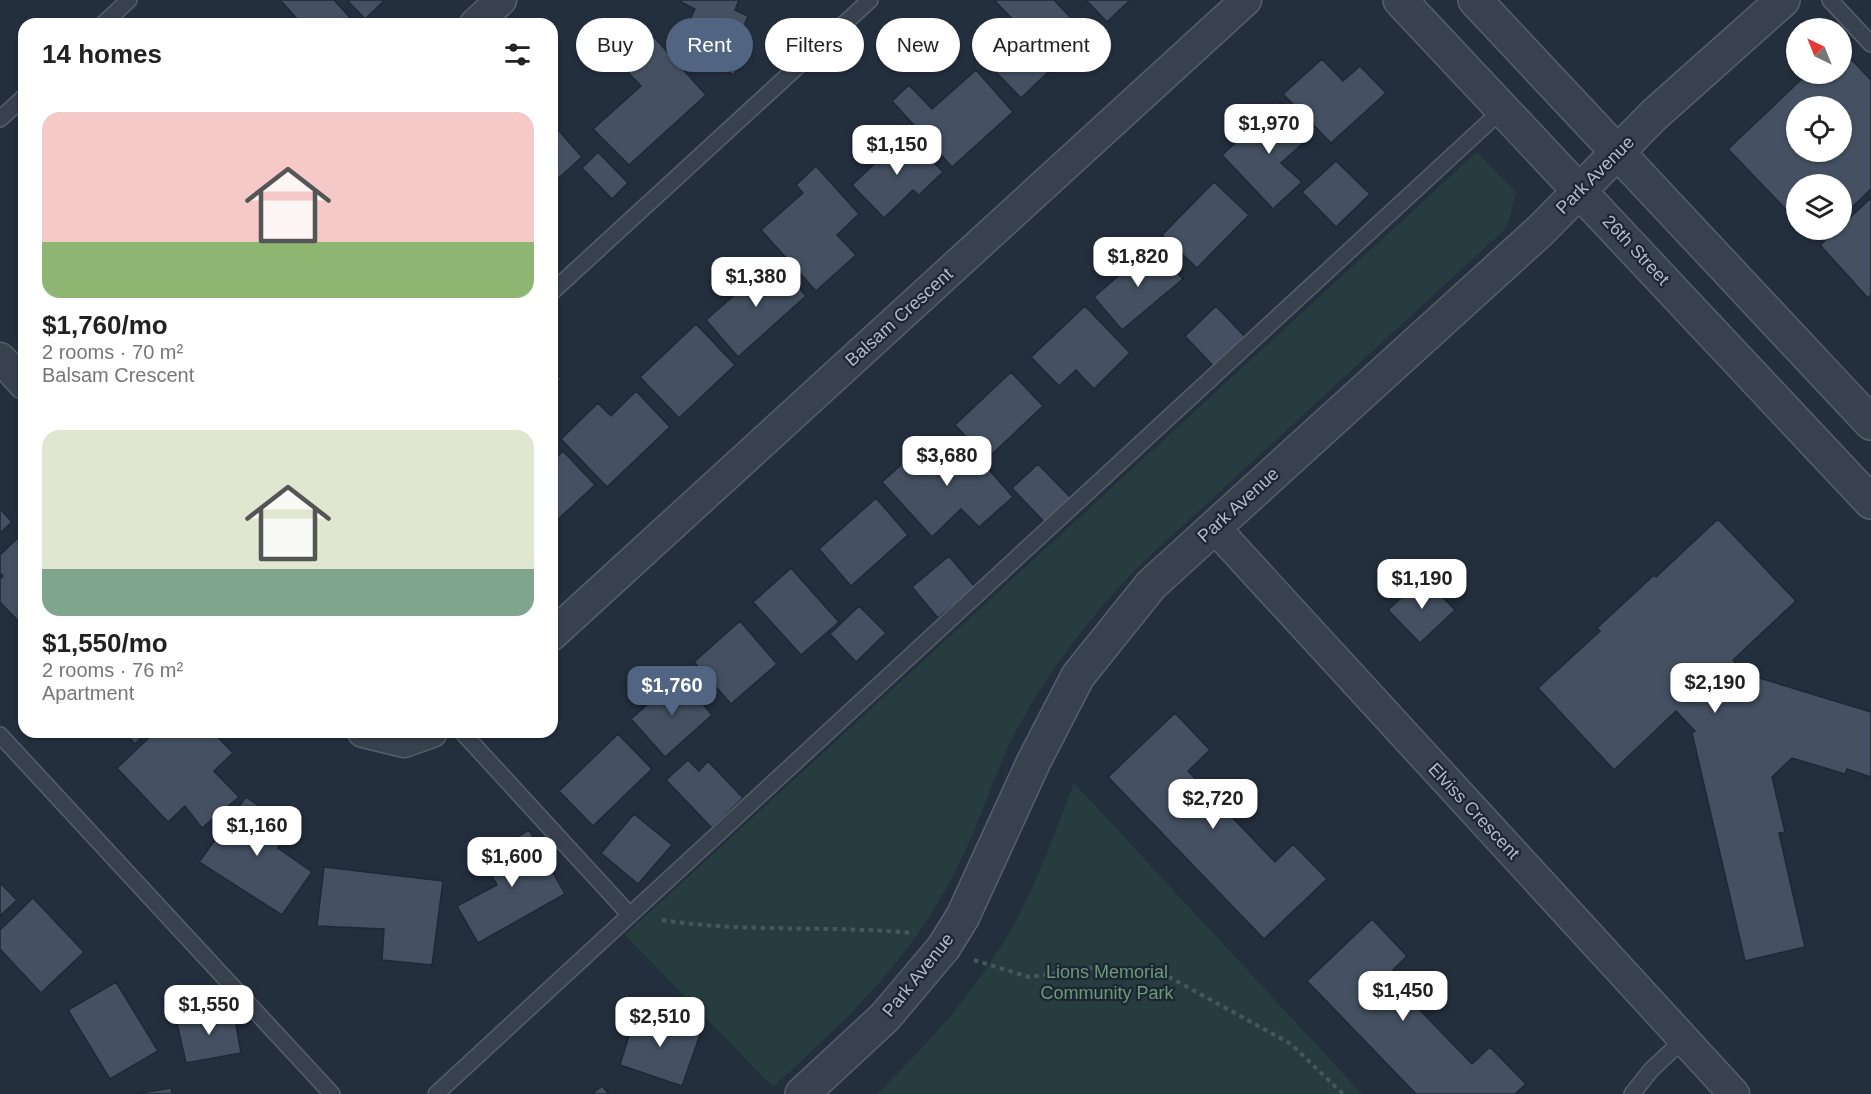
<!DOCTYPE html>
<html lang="en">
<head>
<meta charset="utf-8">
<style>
  body { margin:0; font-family:Helvetica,sans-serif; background:#f2f2f2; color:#222; height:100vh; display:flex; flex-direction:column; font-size:22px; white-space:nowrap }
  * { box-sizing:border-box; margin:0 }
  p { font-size:20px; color:#767676 }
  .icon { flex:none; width:33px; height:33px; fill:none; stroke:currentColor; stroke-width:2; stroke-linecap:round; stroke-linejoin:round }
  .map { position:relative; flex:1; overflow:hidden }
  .side { position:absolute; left:18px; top:18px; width:540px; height:720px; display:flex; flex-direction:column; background:#fff; border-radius:18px; box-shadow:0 2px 4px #0004 }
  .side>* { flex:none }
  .guide { position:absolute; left:576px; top:18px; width:570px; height:54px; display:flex; gap:12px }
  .needle { width:39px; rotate:317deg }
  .buttons { position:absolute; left:1786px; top:18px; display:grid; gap:12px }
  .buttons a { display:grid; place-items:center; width:66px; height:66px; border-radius:50%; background:#fff; box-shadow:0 2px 4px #0004; font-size:30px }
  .price { position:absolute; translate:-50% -51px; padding:0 14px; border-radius:12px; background:#fff; color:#222; font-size:20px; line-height:39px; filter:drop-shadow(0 2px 3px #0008) }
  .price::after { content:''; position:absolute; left:50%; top:36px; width:18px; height:14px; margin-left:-9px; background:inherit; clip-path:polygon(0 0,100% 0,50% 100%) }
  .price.selected { background:#516482; color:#fff }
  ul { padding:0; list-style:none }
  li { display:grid; align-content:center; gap:12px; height:318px; padding:0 24px }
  li span { display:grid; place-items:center; height:186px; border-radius:18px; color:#555 }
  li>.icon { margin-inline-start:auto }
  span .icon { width:108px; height:108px; fill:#fffc; stroke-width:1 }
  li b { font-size:26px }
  h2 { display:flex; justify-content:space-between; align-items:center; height:72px; padding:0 24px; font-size:26px }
  .tag { padding:0 21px; border-radius:27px; background:#fff; box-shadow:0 2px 4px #0004; font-size:21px; line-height:54px }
  .tag.selected { background:#516482; color:#fff }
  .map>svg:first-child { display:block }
  .green { fill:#263c3f }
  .building { fill:#455162; stroke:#1f2835; stroke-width:1.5; fill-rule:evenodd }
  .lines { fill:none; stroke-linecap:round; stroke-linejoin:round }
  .service-casing { stroke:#565f6c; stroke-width:18 }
  .minor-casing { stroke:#565f6c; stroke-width:33 }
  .tertiary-casing { stroke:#565f6c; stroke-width:36 }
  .path { stroke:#44595c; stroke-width:4; stroke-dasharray:4.5 4.5; stroke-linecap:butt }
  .service { stroke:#38414e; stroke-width:15 }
  .minor { stroke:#38414e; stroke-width:30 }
  .tertiary { stroke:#38414e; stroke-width:33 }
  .labels { text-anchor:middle; stroke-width:4.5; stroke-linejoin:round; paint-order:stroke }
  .street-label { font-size:18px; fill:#b4bcc9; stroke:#1d2633 }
  .park-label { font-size:18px; fill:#6b9a76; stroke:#1d2633 }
</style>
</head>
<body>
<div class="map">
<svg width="1871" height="1094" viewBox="0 0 1871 1094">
  <rect width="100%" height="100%" fill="#242f3e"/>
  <path class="green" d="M1477 152 1516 192 1509 220 1503 231 1142 563C1091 615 1047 672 1013 737 992 779 979 825 958 866 951 881 942 896 933 910 890 981 833 1031 773 1087L625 935Z
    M1074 783 1362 1094H877C921 1051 963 1006 996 954 1031 901 1052 841 1074 783Z"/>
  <path class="building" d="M280 0H334L356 24H295L299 21Z
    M347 0H385L365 19Z
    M682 0H739L735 10 748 16 738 40 749 43 734 75 676 49 695 9 681 2Z
    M994 0H1054L1087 35 1021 98 987 63 1022 29Z
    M1086 0H1130L1107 22Z
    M653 36 706 95 629 165 593 129 641 86 622 66Z
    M1842 50 1871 80V189L1842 217V184H1797V221L1728 149 1807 74H1842ZM1797 106H1842V152H1797Z
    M1322 59 1343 81 1360 66 1386 93 1331 143 1283 94Z
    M976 70 1013 112 952 167 892 101 909 85 932 109Z
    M1281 102 1312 135 1281 163 1302 182 1273 209 1222 155Z
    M552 123 582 157 552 184Z
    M906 134 943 172 919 195 913 190 884 218 852 185Z
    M598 152 628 183 612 199 582 168Z
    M1336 161 1370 194 1336 227 1302 192Z
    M816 166 859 214 837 235 856 255 816 291 761 230 803 193 796 185Z
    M1214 182 1249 215 1197 268 1162 235Z
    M1871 198V295L1868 298 1820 245 1837 230H1842V225Z
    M1805 230H1829L1817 241Z
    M1154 245 1183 279 1122 330 1094 297Z
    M775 259 806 296 738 357 706 320Z
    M1085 306 1130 353 1094 389 1076 370 1059 386 1031 357Z
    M1216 306 1246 338 1215 368 1185 336Z
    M696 324 735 365 679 418 640 377Z
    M552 370 561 379 552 387Z
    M1011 372 1043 406 987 459 955 425Z
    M636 391 670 427 607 487 561 439 598 403 611 416Z
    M961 438 1013 497 979 527 961 509 932 537 882 482 922 446 936 461Z
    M563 451 595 485 552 525V462Z
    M1038 464 1073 500 1047 525 1012 488Z
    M876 498 908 535 851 586 819 549Z
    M0 509 12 522 0 533Z
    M1718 519 1796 601 1733 660 1750 678 1753 676 1871 712V777L1847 769 1845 774 1792 758 1772 777 1785 832 1779 833 1805 947 1745 961 1692 733 1695 731 1676 711 1614 770 1538 688 1600 631 1597 628 1654 575 1656 577Z
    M24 532V627L0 602V579L3 576 0 573V555Z
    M949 556 975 587 938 618 912 587Z
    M791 568 839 622 801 655 753 602Z
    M1423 577 1455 610 1420 643 1388 610Z
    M859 606 886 633 856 662 830 634Z
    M740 621 777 664 731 704 694 662Z
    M679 676 712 715 665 757 631 719Z
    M1175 713 1210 750 1188 771 1275 862 1293 844 1327 879 1264 939 1108 777Z
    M124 732H147L135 744Z
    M155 732H213L233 753 214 771 239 797 202 828 185 806 168 822 117 768Z
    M618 734 652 769 593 826 559 791Z
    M688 760 699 771 708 761 743 798 712 828 666 780Z
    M246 797 291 828 278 848 312 872 282 915 199 862Z
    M634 814 672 845 638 884 601 853Z
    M529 830 565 894 478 943 457 906 497 885 482 858Z
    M324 867 443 881 432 965 382 960 384 929 317 926Z
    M0 883 17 900 0 916Z
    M33 898 84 952 41 993 0 949V930Z
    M1372 919 1407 956 1387 976 1472 1064 1490 1047 1526 1084 1515 1094H1416L1307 981Z
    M116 982 158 1051 110 1079 68 1010Z
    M233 1008 241 1053 186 1063 176 1019Z
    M637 1009 701 1032 682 1086 620 1065Z
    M602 1086 609 1094H592Z
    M171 1088 172 1094H135Z"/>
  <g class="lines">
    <g class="service-casing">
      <path id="service" d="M1830 0 1871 44
        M103 24 129 0
        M0 119 24 97
        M552 292 870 0
        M462 732 630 915
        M0 735 332 1094
        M436 1094 1503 109
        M1632 1094 1651 1070 1684 1039"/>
    </g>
    <g class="minor-casing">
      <path id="minor" d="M475 24 501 0
        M0 358 24 384
        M1214 527 1734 1094
        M552 635 1246 0
        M363 732 404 742 432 732"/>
    </g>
    <g class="tertiary-casing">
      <path id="tertiary" d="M1400 0 1871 502
        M1475 0 1871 423
        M802 1094 885 1017 944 947 963 916 1034 761 1078 676 1151 585 1541 230 1654 115 1783 0"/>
    </g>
    <path class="path" d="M662 920C745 933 829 925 912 933
      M974 960 1029 977 1091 968 1171 978 1291 1044 1343 1094"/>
    <use href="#service" class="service"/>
    <use href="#minor" class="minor"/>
    <use href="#tertiary" class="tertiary"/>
  </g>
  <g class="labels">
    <g class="street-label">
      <text transform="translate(1595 175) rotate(-45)" y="6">Park Avenue</text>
      <text transform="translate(1636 250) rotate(47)" y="6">26th Street</text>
      <text transform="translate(899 317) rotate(-42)" y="6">Balsam Crescent</text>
      <text transform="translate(1238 505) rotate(-42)" y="6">Park Avenue</text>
      <text transform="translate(1474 811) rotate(47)" y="6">Elviss Crescent</text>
      <text transform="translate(918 975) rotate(-51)" y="6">Park Avenue</text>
    </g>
    <g class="park-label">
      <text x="1107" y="978">Lions Memorial<tspan x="1107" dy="21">Community Park</tspan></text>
    </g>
  </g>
</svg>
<div class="buttons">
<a><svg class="needle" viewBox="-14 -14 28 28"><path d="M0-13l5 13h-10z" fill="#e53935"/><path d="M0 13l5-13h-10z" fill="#767676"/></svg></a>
<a><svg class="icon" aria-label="locate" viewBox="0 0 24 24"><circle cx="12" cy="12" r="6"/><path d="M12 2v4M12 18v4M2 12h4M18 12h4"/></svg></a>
<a><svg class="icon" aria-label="layers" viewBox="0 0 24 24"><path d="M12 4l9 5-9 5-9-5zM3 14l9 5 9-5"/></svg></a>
</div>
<b class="price" style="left:1269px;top:155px">$1,970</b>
<b class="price" style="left:897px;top:176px">$1,150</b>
<b class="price" style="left:1138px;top:288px">$1,820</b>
<b class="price" style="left:756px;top:308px">$1,380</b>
<b class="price" style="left:947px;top:487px">$3,680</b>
<b class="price" style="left:1422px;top:610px">$1,190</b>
<b class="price" style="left:1715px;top:714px">$2,190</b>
<b class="price selected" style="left:672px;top:717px">$1,760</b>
<b class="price" style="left:1213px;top:830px">$2,720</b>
<b class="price" style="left:257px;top:857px">$1,160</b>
<b class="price" style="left:512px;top:888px">$1,600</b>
<b class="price" style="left:1403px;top:1022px">$1,450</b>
<b class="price" style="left:209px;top:1036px">$1,550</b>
<b class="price" style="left:660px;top:1048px">$2,510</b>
<div class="guide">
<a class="tag">Buy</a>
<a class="tag selected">Rent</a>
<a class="tag">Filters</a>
<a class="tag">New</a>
<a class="tag">Apartment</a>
</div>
<section class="side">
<h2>14 homes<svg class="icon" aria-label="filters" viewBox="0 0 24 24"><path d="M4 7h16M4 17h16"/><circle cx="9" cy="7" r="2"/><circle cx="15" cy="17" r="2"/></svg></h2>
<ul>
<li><span style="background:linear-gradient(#f6c9c9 70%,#8fb573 0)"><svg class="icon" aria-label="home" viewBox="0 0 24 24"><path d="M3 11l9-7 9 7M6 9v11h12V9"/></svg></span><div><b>$1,760/mo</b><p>2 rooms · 70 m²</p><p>Balsam Crescent</p></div></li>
<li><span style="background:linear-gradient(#dfe7d0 75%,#7fa58c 0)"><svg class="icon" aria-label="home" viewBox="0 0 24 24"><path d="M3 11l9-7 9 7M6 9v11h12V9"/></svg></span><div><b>$1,550/mo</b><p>2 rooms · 76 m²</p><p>Apartment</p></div></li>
</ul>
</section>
</div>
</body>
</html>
